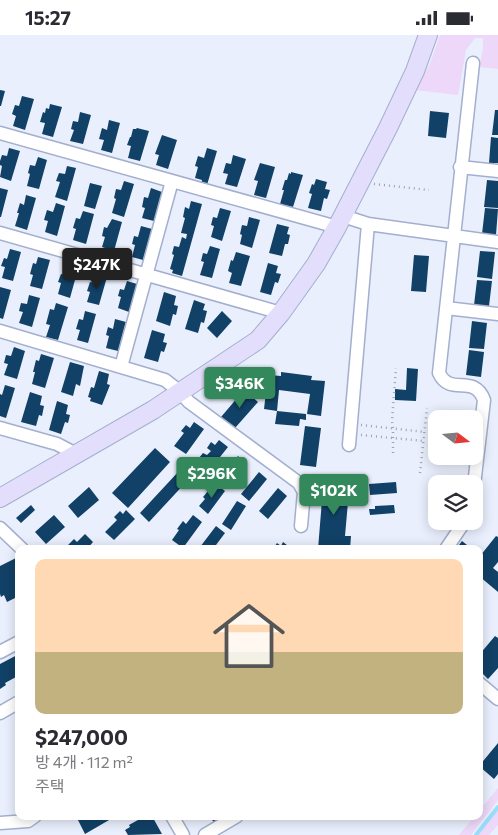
<!DOCTYPE html>
<html lang="ko">
<head>
<meta charset="utf-8">
<style>
  body { margin:0; font-family:Commissioner,"Noto Sans KR",sans-serif; background:#f2f2f3; color:#2b2b33; height:100vh; display:flex; flex-direction:column; font-size:19px; white-space:nowrap }
  * { box-sizing:border-box; margin:0 }
  p { font-size:16px; color:#7c7c81 }
  .icon { flex:none; width:28px; height:28px; fill:none; stroke:currentColor; stroke-width:2; stroke-linecap:round; stroke-linejoin:round }
  .map { position:relative; flex:1; overflow:hidden }
  .drawer { position:absolute; left:15px; top:510px; width:468px; height:275px; display:flex; flex-direction:column; background:#fff; border-radius:10px; box-shadow:0 2px 12px #0003 }
  .drawer>* { flex:none }
  .needle { width:32px; rotate:106deg }
  .controls { position:absolute; left:428px; top:375px; display:grid; gap:10px }
  .controls a { display:grid; place-items:center; width:55px; height:55px; border-radius:10px; background:#fff; box-shadow:0 2px 12px #0003; font-size:25px }
  .price { position:absolute; translate:-50% -42px; padding:0 11px; border-radius:5px; background:#33895c; color:#fff; font-size:16px; line-height:32px; filter:drop-shadow(0 1px 2px #0008) }
  .price::after { content:''; position:absolute; left:50%; top:30px; width:15px; height:11px; margin-left:-8px; background:inherit; clip-path:polygon(0 0,100% 0,50% 100%) }
  .price.selected { background:#222; color:#fff }
  ul { padding:0; list-style:none }
  li { display:grid; align-content:center; gap:10px; height:265px; padding:0 20px }
  li+li { border-top:1px solid #e1e1e2 }
  li span { display:grid; place-items:center; height:155px; border-radius:10px; color:#555 }
  li>.icon { margin-inline-start:auto }
  span .icon { width:90px; height:90px; fill:#fffc; stroke-width:1 }
  li b { font-size:21px }
  .status { display:flex; justify-content:space-between; align-items:center; height:35px; padding:0 25px; background:#fff; direction:ltr }
  .status svg { height:14px; fill:currentColor }
  .map>svg:first-child { display:block }
  .green { fill:#edd8f9 }
  .lines { fill:none; stroke-linecap:round; stroke-linejoin:round }
  .stream { stroke:#96def9; stroke-width:4 }
  .building { fill:#114166 }
  .street-casing { stroke:#a3afce; stroke-width:15 }
  .secondary-casing { stroke:#a3afce; stroke-width:20 }
  .path { stroke:#9da2af; stroke-width:2.5; stroke-dasharray:1 4; stroke-linecap:butt }
  .street { stroke:#fff; stroke-width:12 }
  .secondary { stroke:#e3defb; stroke-width:18 }
</style>
</head>
<body>
<div class="status"><b>15:27</b><svg viewBox="0 0 49 12"><path d="M0 12V9h3v3zM5 12V6h3v6zM10 12V3h3v9zM15 12V0h3v12zM26 1h20v11H26zM47 4h2v5h-2z"/></svg></div>
<div class="map">
<svg width="498" height="800" viewBox="0 0 498 800">
  <rect width="100%" height="100%" fill="#eaeffd"/>
  <path class="green" d="M440 0H498V34L479 32 483 14V3H475L466 15 458 60 415 55 430 29Z
    M498 753V765L471 800H459L475 781H479V776Z
    M498 774V790L489 800H478Z"/>
  <g class="lines">
    <path class="stream" d="M476 800 498 772"/>
  </g>
  <path class="building" d="M0 55 5 56 1 71H0Z
    M22 61 34 64 25 95 13 91 16 81 12 79 15 70 19 71Z
    M50 69 62 72 53 102 42 99 45 88 40 87 43 77 45 78 46 73 49 74Z
    M495 75H498V100H492Z
    M430 76 449 78 446 103 428 101Z
    M80 77 91 80 83 109 70 106 74 95 71 94 73 86 78 87Z
    M109 85 120 88 112 118 101 115 104 105 99 104 102 93 107 95Z
    M137 93 149 96 140 126 128 123 131 111 127 110 130 102H131L133 94H136Z
    M162 100 177 105 168 134 156 130 159 120 155 119Z
    M491 102 498 103V128H489Z
    M9 113 20 116 11 146 0 142 2 131 0 130V126L2 120 7 121Z
    M207 113 217 116 207 150 201 149 202 145 195 143 198 132 195 131 198 121 204 123Z
    M233 120 246 124 237 152 225 149 228 139 223 138 226 128 231 129Z
    M38 122 47 125 39 154 27 151 30 139 28 138 30 130 35 131Z
    M260 128 275 132 266 163 254 160 258 146 254 145Z
    M67 131 76 133 67 166 55 162 60 147 56 146 59 138 65 139Z
    M291 137 303 140 293 172 280 169 284 155H282L285 145H287L289 138 291 139Z
    M316 144 327 147 325 154 330 155 327 164 324 163 321 176 308 173 312 159 309 158 312 149 314 150Z
    M487 145 498 146V173L484 172Z
    M124 146 134 149 124 182 112 178 116 164 114 163 116 154 121 155Z
    M90 148 102 151 95 174 84 171Z
    M0 153 8 155 1 182H0Z
    M151 153 162 157 154 186 142 183 145 173 142 172 144 162 148 163Z
    M26 160 36 163 27 195 15 191 19 178H17L20 168 24 170Z
    M191 166 202 169 182 241 172 238 173 235 170 234 174 220 172 219 174 211 179 212 182 202 186 204 187 199 181 198 185 183 183 182 185 172 189 174Z
    M56 168 65 171 57 201 45 197 48 186 44 185 47 175 53 177Z
    M220 173 231 176 222 206 211 202 214 191 211 190 213 182 217 183Z
    M485 173 498 174 496 200 482 199Z
    M83 176 94 179 86 209 73 205 76 194 73 193 76 183 80 184Z
    M249 182 260 185 252 213 240 209 242 200 240 199 242 190 247 191Z
    M112 184 122 187 114 216 102 212 105 202 102 201 104 192 107 193Z
    M277 189 289 192 287 199 290 200 288 209H285L282 221 269 218Z
    M141 191 152 194 143 225 132 222 135 210 132 209 134 201 138 202Z
    M210 211 220 214 212 243 200 240 204 227 201 226 203 218 207 219Z
    M10 214 21 217 13 246 2 243 5 232 1 231 4 223 7 224Z
    M480 216 495 217 492 244 477 242Z
    M236 217 250 221 241 251 229 248 232 238 228 236 231 225 233 226Z
    M414 220 429 221 426 257 411 256Z
    M38 222 50 225 42 254 30 251 33 240 30 239 33 228 36 229Z
    M268 228 278 231 276 238 281 239 278 248 275 247 271 260 260 257Z
    M67 231 78 234 70 263 58 259 61 248 58 247 61 239 65 240Z
    M97 239 107 242 99 270 87 267 90 257 87 256 90 247 95 248Z
    M477 245 492 246 489 271 474 270Z
    M127 246 137 249 129 277 118 273 121 262 118 261 120 254 124 255Z
    M0 252 11 255 3 284 0 283Z
    M164 257 176 261 174 270 178 271 176 280 173 279 170 291 156 286Z
    M29 260 40 263 32 292 19 288 23 277 19 276 21 268 27 269Z
    M194 265 205 269 203 275 207 276 204 288 201 287 198 298 185 294Z
    M56 268 68 272 58 305 46 302 50 290 46 289 50 274 54 275Z
    M85 276 96 279 88 308 77 305 80 295 76 294 79 284 83 285Z
    M222 276 232 286 217 303 207 293Z
    M115 284 126 287 118 316 106 313 109 301 106 300 108 292 113 294Z
    M472 286 487 288 484 314 469 313Z
    M152 295 165 299 163 307 167 308 164 317 161 316 158 327 144 323Z
    M14 312 25 316 17 344 4 340 8 329 4 328 6 320 11 321Z
    M469 315 484 317 481 342 466 340Z
    M41 319 54 323 45 353 32 349 35 337H33L36 325 39 326Z
    M70 327 84 331 80 351 76 349 73 361 61 357Z
    M407 333 418 334 416 366 395 365V354L406 355Z
    M99 336 109 339 107 349 110 350 102 370 90 366 91 363 88 362 91 352 94 353Z
    M281 337 312 341 311 345 325 346 321 381 307 379 310 359 279 355 277 376 264 374 268 340 281 341Z
    M5 350 15 353 6 383 0 381V359L2 360Z
    M244 355 258 367 235 393 221 382Z
    M30 357 42 361 40 370 44 371 42 381 39 380 36 391 21 387Z
    M57 366 68 370 66 379 70 380 68 388 65 387 61 399 49 395Z
    M277 376 306 379V385L300 384 299 391 275 389Z
    M194 387 204 394 186 419 174 411 184 398 181 396 186 390 190 393Z
    M305 391 321 393 316 432 300 430Z
    M219 405 228 412 204 442 195 435 202 426 199 423 203 418 207 420 211 416 207 413 211 407 215 410Z
    M155 413 170 427 128 473 112 458Z
    M238 421 247 429 231 448 222 440Z
    M179 436 188 445 149 487 140 478Z
    M259 437 267 444 249 466 241 459Z
    M396 447 397 458 370 460 369 449Z
    M216 449 225 456 208 479 199 471 205 464 203 462 208 456 210 457Z
    M316 449 352 451 351 467H348L345 501H351L350 514H318L322 465 315 464Z
    M89 452 99 465 78 483 68 471Z
    M278 453 287 461 268 484 259 476Z
    M237 466 246 471 231 495 222 489Z
    M31 470 35 475 21 488 16 483Z
    M394 470 395 478 370 480 369 474H375V471Z
    M126 475 135 484 114 505 105 497 117 485 114 482 120 476 123 479Z
    M54 480 65 492 46 509 35 497Z
    M193 480 202 487 183 513 172 505 179 495 177 494 183 486 186 489Z
    M216 491 225 498 213 514H202L200 512Z
    M85 499 93 507 87 514H68L70 512 68 510 74 504 77 507Z
    M496 501 498 502V527L493 533 498 537V557L479 541V535L482 530 479 527V520L480 521Z
    M462 506 472 514H456Z
    M283 507 292 514H273L277 508 281 511Z
    M16 523 17 524 19 523V563L16 565 15 563 7 567 4 560 1 562 0 559V531Z
    M495 601 498 603V633L488 644 479 635V620Z
    M19 619V644H17L16 642 5 648 6 650 0 654V629Z
    M498 708V739L494 744 479 731Z
    M76 781H116L85 799Z
    M145 781 146 783 152 781 162 799 128 800 125 795 130 792 129 790Z
    M210 781H226L214 788Z"/>
  <g class="lines">
    <g class="street-casing">
      <path id="street" d="M473 28 439 338C450 362 474 338 484 365L474 450
        M0 98 337 192
        M460 132 498 136
        M343 181 368 189 498 207
        M0 198 281 278
        M446 273 498 279
        M0 296 165 345 179 356 189 367 299 448 304 457 301 491
        M121 332 172 146
        M0 393 57 409 76 419
        M349 410 368 189
        M0 493 22 514
        M446 514 465 486
        M0 617 19 607
        M479 648 498 664
        M0 678 19 667
        M172 781 183 800
        M0 788 28 786 35 781
        M205 800 237 781"/>
    </g>
    <g class="secondary-casing">
      <path id="secondary" d="M0 463 153 375 258 305 281 278 316 229 337 192 388 93 415 36 428 0"/>
    </g>
    <path class="path" d="M374 149 429 155
      M361 390 425 397
      M361 400 424 406
      M393 418V393L392 386 396 333
      M420 438 427 373"/>
    <use href="#street" class="street"/>
    <use href="#secondary" class="secondary"/>
  </g>
</svg>
<div class="controls">
<a><svg class="needle" viewBox="-14 -14 28 28"><path d="M0-13l5 13h-10z" fill="#e53935"/><path d="M0 13l5-13h-10z" fill="#7c7c81"/></svg></a>
<a><svg class="icon" aria-label="layers" viewBox="0 0 24 24"><path d="M12 4l9 5-9 5-9-5zM3 14l9 5 9-5"/></svg></a>
</div>
<b class="price selected" style="left:97px;top:255px">$247K</b>
<b class="price" style="left:240px;top:374px">$346K</b>
<b class="price" style="left:212px;top:464px">$296K</b>
<b class="price" style="left:334px;top:481px">$102K</b>
<section class="drawer">
<ul>
<li><span style="background:linear-gradient(#ffd9b3 60%,#c2b280 0)"><svg class="icon" aria-label="home" viewBox="0 0 24 24"><path d="M3 11l9-7 9 7M6 9v11h12V9"/></svg></span><div><b>$247,000</b><p>방 4개 · 112 m²</p><p>주택</p></div></li>
</ul>
</section>
</div>
</body>
</html>
